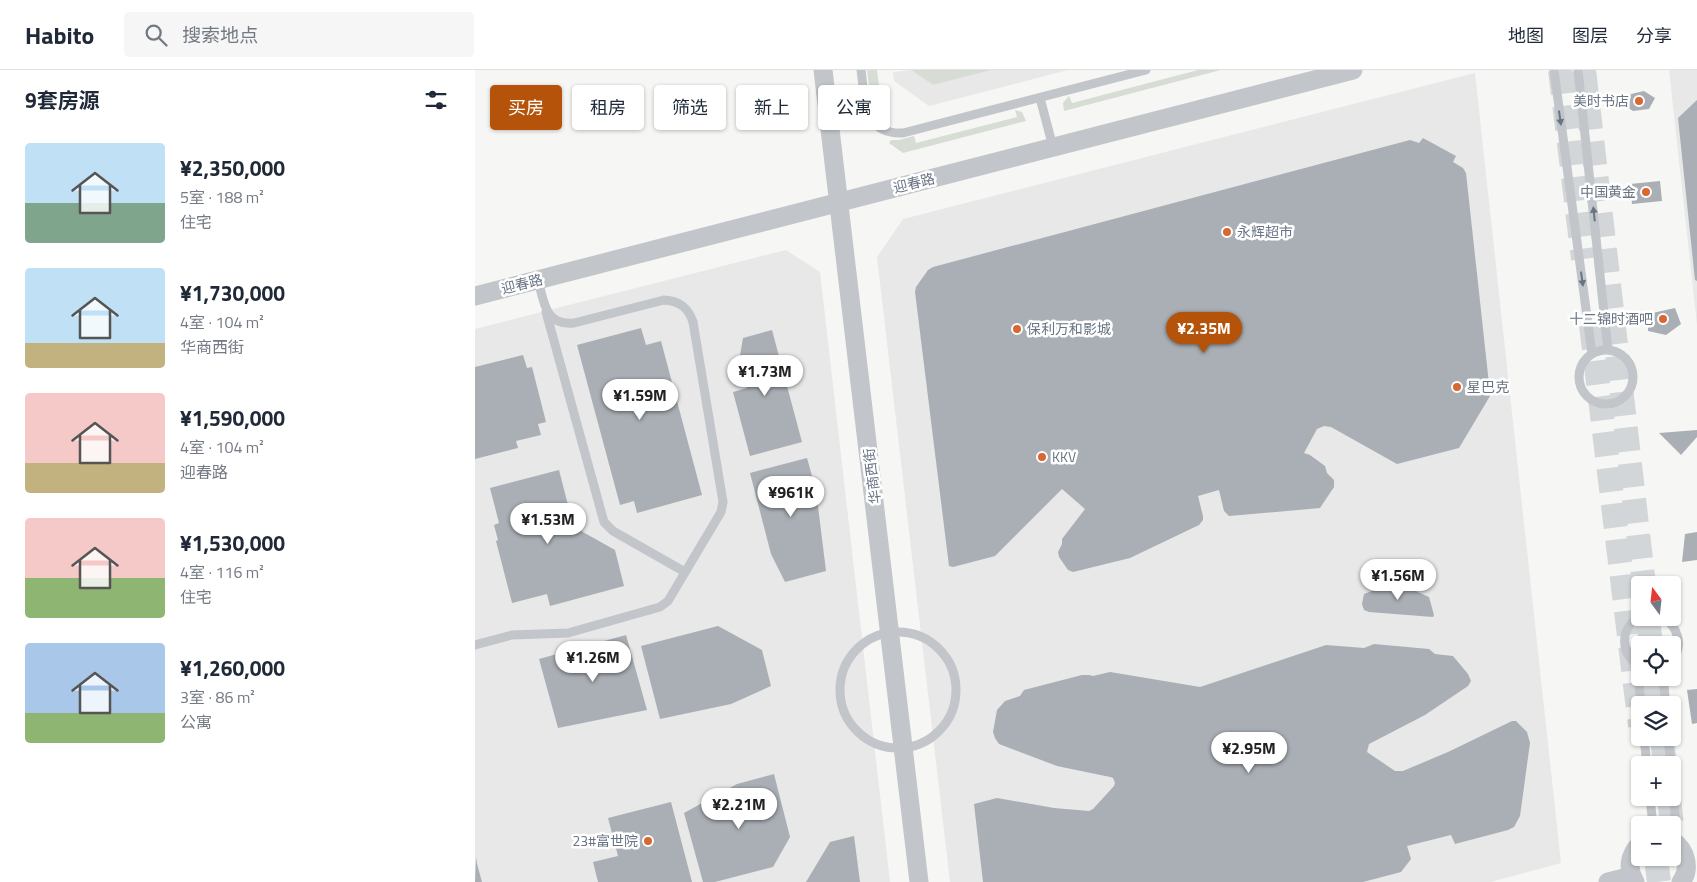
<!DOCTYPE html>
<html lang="zh">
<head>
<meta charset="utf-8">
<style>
  body { margin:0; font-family:"Titillium Web","Noto Sans SC",sans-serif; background:#f6f6f7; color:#1f2937; height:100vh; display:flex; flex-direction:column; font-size:19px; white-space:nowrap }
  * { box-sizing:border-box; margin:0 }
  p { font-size:16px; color:#747a83 }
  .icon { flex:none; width:28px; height:28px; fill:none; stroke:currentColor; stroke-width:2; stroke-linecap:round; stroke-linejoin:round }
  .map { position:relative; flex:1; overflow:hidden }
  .details { display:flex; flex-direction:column; background:#fff; width:475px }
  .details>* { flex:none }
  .hud { position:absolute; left:15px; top:15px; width:475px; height:45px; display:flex; gap:10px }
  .needle { width:32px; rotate:345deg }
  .buttons { position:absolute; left:1156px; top:506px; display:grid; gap:10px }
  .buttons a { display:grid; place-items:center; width:50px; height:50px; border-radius:5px; background:#fff; box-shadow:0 1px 4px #0004; font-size:25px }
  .price { position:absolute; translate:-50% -42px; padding:0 11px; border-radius:18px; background:#fff; color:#222; font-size:16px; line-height:32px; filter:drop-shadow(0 1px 2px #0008) }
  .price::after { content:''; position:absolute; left:50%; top:30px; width:15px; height:11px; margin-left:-8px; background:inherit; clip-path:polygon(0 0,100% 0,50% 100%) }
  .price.current { background:#b45309; color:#fff }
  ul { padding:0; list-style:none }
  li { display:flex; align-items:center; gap:15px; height:125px; padding:0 25px }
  li span { display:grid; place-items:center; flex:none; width:140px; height:100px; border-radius:5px; color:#555 }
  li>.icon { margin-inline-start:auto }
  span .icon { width:60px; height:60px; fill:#fffc; stroke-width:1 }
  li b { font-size:21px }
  h2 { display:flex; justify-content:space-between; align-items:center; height:60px; padding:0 25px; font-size:21px }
  .chip { padding:0 18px; border-radius:5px; background:#fff; box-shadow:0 1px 4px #0004; font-size:18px; line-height:45px }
  .chip.current { background:#b45309; color:#fff }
  header { display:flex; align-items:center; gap:30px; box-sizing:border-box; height:70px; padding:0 25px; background:#fff; border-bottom:1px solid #e0e1e3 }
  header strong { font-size:24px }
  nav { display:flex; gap:28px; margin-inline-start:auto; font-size:18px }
  .search { width:350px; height:45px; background:#f6f6f7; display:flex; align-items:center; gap:12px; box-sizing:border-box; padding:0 18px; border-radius:5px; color:#747a83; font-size:19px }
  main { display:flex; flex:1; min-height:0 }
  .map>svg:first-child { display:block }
  .built { fill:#e7e8e7 }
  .green { fill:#d7ddd5 }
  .building { fill:#a9afb5 }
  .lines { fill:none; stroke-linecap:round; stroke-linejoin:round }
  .tertiary-tunnel { stroke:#d2d6d8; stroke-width:24; stroke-dasharray:24 12; stroke-linecap:butt }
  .service { stroke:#c2c5c9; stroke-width:9 }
  .minor { stroke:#c2c5c9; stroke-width:19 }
  .oneway { fill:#687483 }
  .poi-dot { fill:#d76733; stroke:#fff; stroke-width:2 }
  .labels { text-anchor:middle; stroke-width:5; stroke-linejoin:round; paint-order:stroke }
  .poi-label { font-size:14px; fill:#687483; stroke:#fff; text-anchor:end }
  .street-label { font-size:14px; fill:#687483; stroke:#fff }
</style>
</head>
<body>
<header>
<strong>Habito</strong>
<div class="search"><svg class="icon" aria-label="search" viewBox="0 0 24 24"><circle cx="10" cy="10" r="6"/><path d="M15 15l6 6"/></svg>搜索地点</div>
<nav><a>地图</a><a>图层</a><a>分享</a></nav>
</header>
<main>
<section class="details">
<h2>9套房源<svg class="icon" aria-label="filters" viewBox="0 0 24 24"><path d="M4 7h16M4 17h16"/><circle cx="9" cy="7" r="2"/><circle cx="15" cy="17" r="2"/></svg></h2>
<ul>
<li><span style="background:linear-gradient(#bfe0f5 60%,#7fa58c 0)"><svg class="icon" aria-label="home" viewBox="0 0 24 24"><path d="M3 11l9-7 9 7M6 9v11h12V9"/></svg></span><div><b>¥2,350,000</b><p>5室 · 188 m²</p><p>住宅</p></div></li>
<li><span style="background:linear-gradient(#bfe0f5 75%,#c2b280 0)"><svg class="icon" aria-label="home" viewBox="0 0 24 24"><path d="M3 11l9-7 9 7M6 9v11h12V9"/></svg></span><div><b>¥1,730,000</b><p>4室 · 104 m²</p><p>华商西街</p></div></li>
<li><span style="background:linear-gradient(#f6c9c9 70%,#c2b280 0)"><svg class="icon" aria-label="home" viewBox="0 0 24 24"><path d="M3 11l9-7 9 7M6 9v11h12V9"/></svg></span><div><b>¥1,590,000</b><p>4室 · 104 m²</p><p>迎春路</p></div></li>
<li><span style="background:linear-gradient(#f6c9c9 60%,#8fb573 0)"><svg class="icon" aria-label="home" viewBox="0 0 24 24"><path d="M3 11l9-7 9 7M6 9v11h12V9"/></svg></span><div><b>¥1,530,000</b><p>4室 · 116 m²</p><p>住宅</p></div></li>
<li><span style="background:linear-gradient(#a9c7e8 70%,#8fb573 0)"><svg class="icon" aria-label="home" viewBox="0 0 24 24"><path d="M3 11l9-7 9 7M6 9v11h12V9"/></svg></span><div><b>¥1,260,000</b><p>3室 · 86 m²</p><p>公寓</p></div></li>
</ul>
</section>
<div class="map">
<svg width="1222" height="812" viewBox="0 0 1222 812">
  <rect width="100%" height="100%" fill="#f6f7f4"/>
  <path class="built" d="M436 0 458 15 517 0H593L454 36 419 11 418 2Z
    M1194 0H1222V255Z
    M1000 3 1086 793 1016 812H475L402 187 428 149Z
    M311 180 345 202 415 812H0V259Z"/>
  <path class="green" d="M392 0H402L406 31 396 32Z
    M436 0H517L458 15Z
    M723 0H746L589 41 588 33 594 26 597 33Z
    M540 40 547 42 551 51 428 83 414 73 416 70H424L439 66 441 73 542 47Z"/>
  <path class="building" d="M1169 21 1180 28 1174 39 1158 41 1147 34 1156 24Z
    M1222 30V211L1220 210 1203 48Z
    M948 68 981 86 978 92 988 98 991 103 1015 323V326L984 378 922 394 856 357 849 356 842 359 829 383 835 385 850 396 852 403 859 410V417L845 438 754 446 749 441 744 420 723 426 728 446V450L724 455 655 488 598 502 593 500 584 487 583 482 587 474V469L610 439 587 419 520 486 478 497 474 496 440 222 441 217 453 200 458 197 935 70 944 73Z
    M1185 111 1187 131 1157 134 1155 114Z
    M1200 238 1206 254 1191 265 1173 261V244Z
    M166 258 171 275 186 271 227 425 162 443 159 431 145 435 102 275Z
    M297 260 327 372 275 386 258 322 272 318 264 291 268 268Z
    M48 285 52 298 57 297 71 352 63 354 66 365 41 371 43 378 0 389V297Z
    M1222 360V367L1206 385 1184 363Z
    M332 388 341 420 351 501 310 512 296 484 275 403Z
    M84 400 94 439 87 441 90 452 140 480 149 516 75 536 72 524 37 533 21 471 23 470 19 455 24 453 15 418Z
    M1222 462V490L1207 492 1210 464Z
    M920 512 954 527 959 545 958 547 894 542 889 540 887 534 889 524Z
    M243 556 287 580 296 616 256 634 185 649 166 576Z
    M151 565 172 640 83 658 64 589Z
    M899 574 954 579 960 584 978 586 993 604 996 611 993 616 950 645 894 674 892 682 920 701H928L973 682 1037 651H1041L1052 662 1055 673 1045 746 1039 757 1033 760 980 774 976 765 932 776 936 789 926 802 888 812H508L499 734 522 728 579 738 614 741 618 739 639 716 640 713 638 708 635 707 582 696 524 674 520 668 518 662 522 640 530 631 545 626 549 620 607 605H614L618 606 635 602 725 617 851 575 889 578Z
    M1222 619V653L1217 654 1212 620Z
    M299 704 315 767 298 797 240 812H228L209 743 262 714Z
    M196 732 217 812H123L118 792 143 786 133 748Z
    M379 766 385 812H331L355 772Z
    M1 787 2 794 7 812H0Z"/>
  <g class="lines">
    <path class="tertiary-tunnel" d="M1085 0 1108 189
      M1109 0 1169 515
      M1116 255 1165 656
      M1173 548 1176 575
      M1180 608 1183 635
      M1187 668 1190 695
      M1194 728 1197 755
      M1181 788 1184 812"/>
    <path class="service" d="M386 0C390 29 388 65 428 63L671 0
      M1079 0 1117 284
      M1103 0 1133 280
      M565 28 578 77
      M71 242 129 452 138 461 210 502
      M1104 307a27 27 0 1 1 54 0a27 27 0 1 1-54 0Z
      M1165 547C1144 557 1145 586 1165 596
      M1189 548C1202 557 1209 574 1198 589
      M365 620a58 58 0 1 1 116 0a58 58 0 1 1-116 0Z
      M0 575 37 565 93 563 185 537 193 531 246 442 248 432 218 252C213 237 204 231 189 230L99 253C70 256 69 232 63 210
      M1162 595 1166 635
      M1188 608 1191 635
      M1169 668 1172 695
      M1193 668 1196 695
      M1198 716 1202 774
      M1175 728 1178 755"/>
    <path class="minor" d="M348 0 444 812
      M0 226 878 0
      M1198 771C1211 780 1216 799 1206 812
      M1133 812 1157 806
      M1160 812C1152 799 1154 785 1165 774"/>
  </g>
  <defs><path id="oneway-solid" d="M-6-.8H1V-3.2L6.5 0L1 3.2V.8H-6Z" transform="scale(1.25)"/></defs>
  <g class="oneway">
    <use href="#oneway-solid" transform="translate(1085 48) rotate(82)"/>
    <use href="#oneway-solid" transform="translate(1119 144) rotate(-96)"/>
    <use href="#oneway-solid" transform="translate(1107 209) rotate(82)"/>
  </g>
  <g class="poi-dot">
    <circle cx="1164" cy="31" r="5"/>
    <circle cx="1171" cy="122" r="5"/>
    <circle cx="752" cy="162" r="5"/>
    <circle cx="1188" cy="249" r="5"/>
    <circle cx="542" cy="259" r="5"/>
    <circle cx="982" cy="317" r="5"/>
    <circle cx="567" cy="387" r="5"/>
    <circle cx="173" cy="771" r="5"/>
  </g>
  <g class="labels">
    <g class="poi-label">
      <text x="1154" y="36">美时书店</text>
      <text x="1161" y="127">中国黄金</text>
      <text x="762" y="167" text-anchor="start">永辉超市</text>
      <text x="1178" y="254">十二锦时酒吧</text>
      <text x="552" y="264" text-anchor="start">保利万和影城</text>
      <text x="992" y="322" text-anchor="start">星巴克</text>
      <text x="577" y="392" text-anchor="start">KKV</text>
      <text x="163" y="776">23#富世院</text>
    </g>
    <g class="street-label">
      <text transform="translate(439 113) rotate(-14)" y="5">迎春路</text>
      <text transform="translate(47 214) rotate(-14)" y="5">迎春路</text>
      <text transform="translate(397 406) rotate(-97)" y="5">华商西街</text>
    </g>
  </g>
</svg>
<div class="buttons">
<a><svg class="needle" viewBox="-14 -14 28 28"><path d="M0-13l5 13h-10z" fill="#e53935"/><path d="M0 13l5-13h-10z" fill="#747a83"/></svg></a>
<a><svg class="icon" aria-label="locate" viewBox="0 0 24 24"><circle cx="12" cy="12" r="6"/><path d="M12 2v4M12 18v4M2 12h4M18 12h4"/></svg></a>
<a><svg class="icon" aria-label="layers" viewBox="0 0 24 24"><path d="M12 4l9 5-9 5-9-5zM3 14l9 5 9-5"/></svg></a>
<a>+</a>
<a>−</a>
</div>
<b class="price current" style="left:729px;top:284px">¥2.35M</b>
<b class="price" style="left:290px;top:327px">¥1.73M</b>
<b class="price" style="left:165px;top:351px">¥1.59M</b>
<b class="price" style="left:316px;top:448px">¥961K</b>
<b class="price" style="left:73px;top:475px">¥1.53M</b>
<b class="price" style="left:923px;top:531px">¥1.56M</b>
<b class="price" style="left:118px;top:613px">¥1.26M</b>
<b class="price" style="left:774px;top:704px">¥2.95M</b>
<b class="price" style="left:264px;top:760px">¥2.21M</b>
<div class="hud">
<a class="chip current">买房</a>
<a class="chip">租房</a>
<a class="chip">筛选</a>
<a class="chip">新上</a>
<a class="chip">公寓</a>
</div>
</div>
</main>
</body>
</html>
